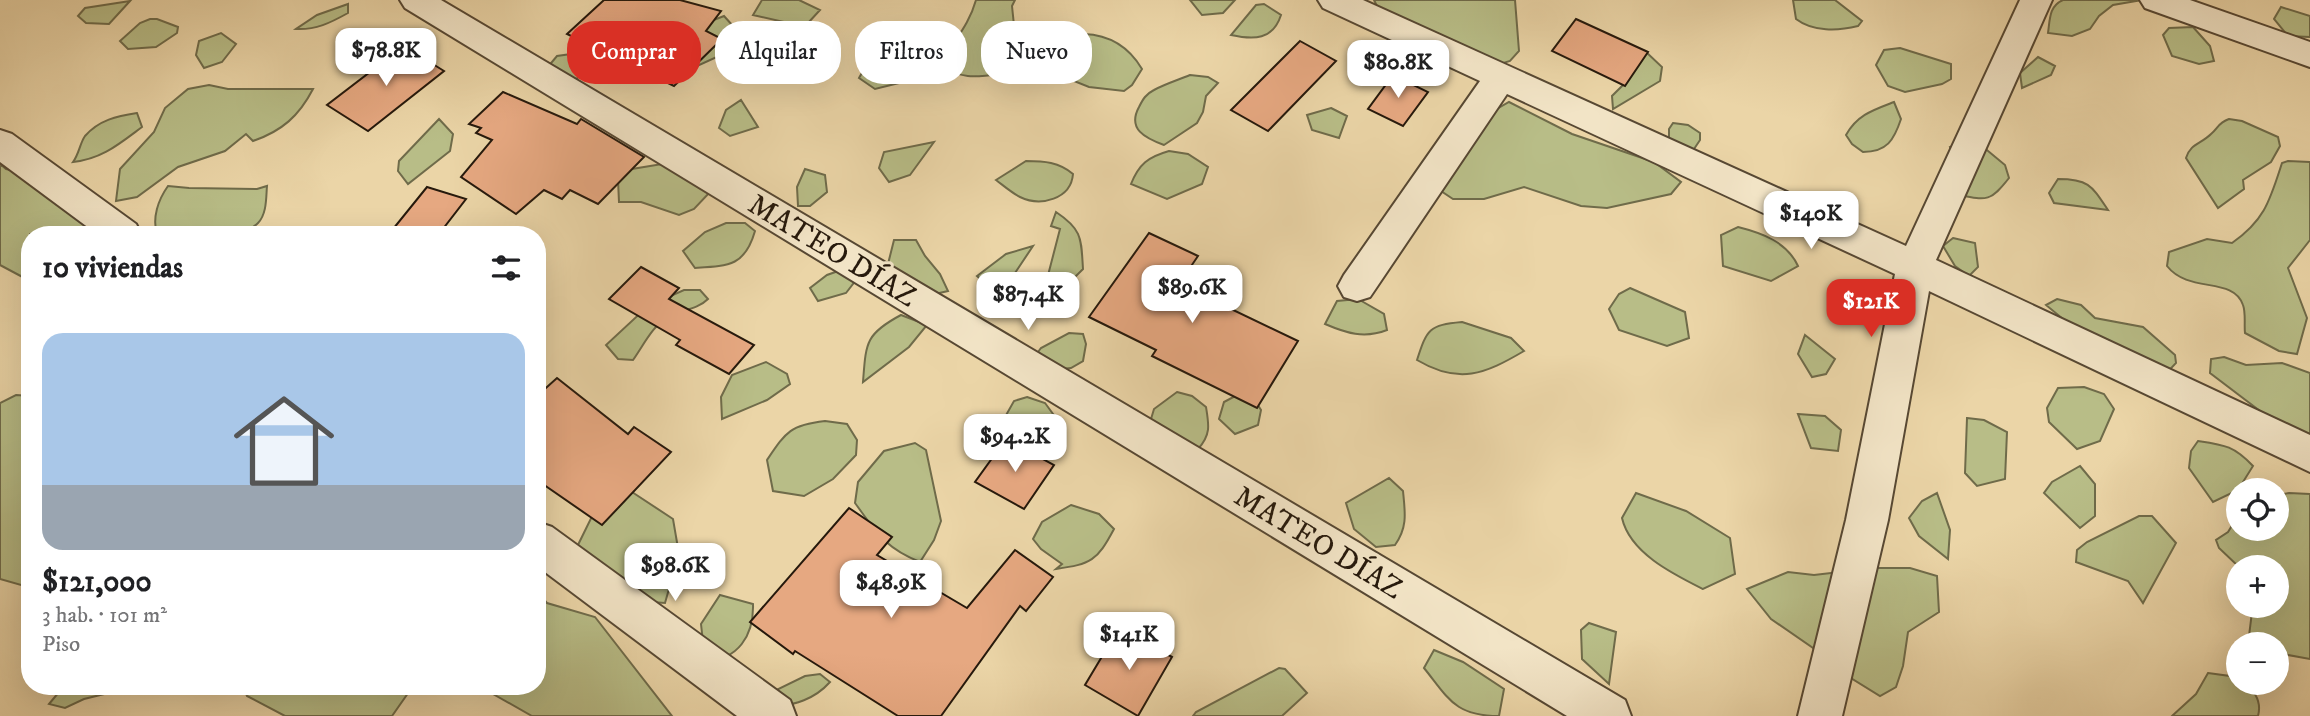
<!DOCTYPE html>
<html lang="es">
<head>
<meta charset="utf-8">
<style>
  body { margin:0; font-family:"IM FELL DW Pica",serif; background:#f6f6f6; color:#202124; height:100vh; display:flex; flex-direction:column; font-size:26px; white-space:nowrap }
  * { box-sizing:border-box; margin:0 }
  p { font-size:23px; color:#757577 }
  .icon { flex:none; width:38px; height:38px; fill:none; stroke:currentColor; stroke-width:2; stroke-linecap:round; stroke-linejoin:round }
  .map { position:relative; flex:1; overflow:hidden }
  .side { position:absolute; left:21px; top:226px; width:525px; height:469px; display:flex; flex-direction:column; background:#fff; border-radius:28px; box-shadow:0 7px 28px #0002 }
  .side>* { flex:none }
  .guide { position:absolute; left:567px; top:21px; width:665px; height:63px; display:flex; gap:14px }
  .controls { position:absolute; left:2226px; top:478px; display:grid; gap:14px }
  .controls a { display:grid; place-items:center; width:63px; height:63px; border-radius:50%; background:#fff; box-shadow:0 7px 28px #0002; font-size:35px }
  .price { position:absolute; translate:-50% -60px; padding:0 16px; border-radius:14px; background:#fff; color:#222; font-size:23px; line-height:46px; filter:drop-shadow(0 2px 4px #0008) }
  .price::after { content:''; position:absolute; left:50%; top:42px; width:21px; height:16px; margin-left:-10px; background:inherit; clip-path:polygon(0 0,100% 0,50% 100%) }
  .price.selected { background:#d93025; color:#fff }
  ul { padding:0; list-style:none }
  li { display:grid; align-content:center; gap:14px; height:371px; padding:0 21px }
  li+li { border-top:2px solid #e0e0e0 }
  li span { display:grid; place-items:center; height:217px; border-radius:21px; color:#555 }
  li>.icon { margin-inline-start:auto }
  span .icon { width:126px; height:126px; fill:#fffc; stroke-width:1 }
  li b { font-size:30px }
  h2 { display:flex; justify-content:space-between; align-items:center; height:84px; padding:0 21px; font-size:30px }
  .chip { padding:0 24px; border-radius:28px; background:#fff; box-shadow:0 7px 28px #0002; font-size:24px; line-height:63px }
  .chip.selected { background:#d93025; color:#fff }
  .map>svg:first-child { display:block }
  .green { fill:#b8bd87; stroke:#6f6b4a; stroke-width:2 }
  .building { fill:#e6a881; stroke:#26190c; stroke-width:2 }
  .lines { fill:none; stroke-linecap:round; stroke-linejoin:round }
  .minor-casing { stroke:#574833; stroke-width:4 }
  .minor { fill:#f2e4c6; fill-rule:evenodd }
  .labels { text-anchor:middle; stroke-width:6; stroke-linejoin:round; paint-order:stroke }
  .street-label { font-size:30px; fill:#26190c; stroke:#f2e4c6 }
</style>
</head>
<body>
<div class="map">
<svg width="2310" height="716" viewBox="0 0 2310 716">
  <rect width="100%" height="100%" fill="#ebd5a7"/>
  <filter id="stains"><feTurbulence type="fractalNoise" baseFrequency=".00286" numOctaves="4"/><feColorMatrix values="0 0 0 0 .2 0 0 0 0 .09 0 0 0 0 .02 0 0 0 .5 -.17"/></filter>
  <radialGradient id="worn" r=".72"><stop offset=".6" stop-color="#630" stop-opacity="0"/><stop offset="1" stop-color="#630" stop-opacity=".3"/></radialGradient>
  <path class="green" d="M762 0H799L820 10 808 23 797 25 753 15Z
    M976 0H1015L1012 6 1018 64 1016 72C991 74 958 85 942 62 955 39 969 25 976 0Z
    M1190 0H1235L1223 13 1202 15Z
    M1374 0H1515L1519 51 1510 61 1484 69 1379 10Z
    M1793 0H1835L1862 21 1858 26C1838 31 1813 32 1796 19Z
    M2063 0H2142L2113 5 2099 16 2090 29 2072 36 2048 33C2050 19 2049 6 2063 0Z
    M130 1 109 24 86 23 78 16 85 8Z
    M348 4V13C330 23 316 30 296 29L317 15Z
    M1264 4 1281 15C1273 40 1254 40 1231 35L1256 5Z
    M2281 7 2310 16V37L2288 36 2274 19Z
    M724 16 733 26 719 56 684 72 706 23Z
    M150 19H157L178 27 177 33 156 47 128 49 120 41 140 23Z
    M2193 27 2210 46 2214 61 2199 64 2172 56 2163 35 2169 28Z
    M221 33 236 44 222 62 204 68 196 55 199 41Z
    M1084 34C1111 35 1129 47 1142 69L1132 85 1124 91 1089 87 1074 81 1064 51 1071 41Z
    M900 42 912 51 918 71 903 82 875 89 859 78 877 47Z
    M1900 48 1951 64V79L1942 84 1905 92 1888 86 1876 65 1884 50Z
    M1645 51 1662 67 1660 81 1613 109 1612 96 1623 85Z
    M585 52 594 67 561 89 546 69 557 56Z
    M2038 57 2055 66 2051 75 2022 88 2020 73Z
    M1190 75 1208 77 1218 83 1206 96 1203 112 1197 123 1164 145C1145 138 1127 129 1139 107 1143 99 1146 94 1154 90 1165 84 1178 80 1190 75Z
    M209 85 228 89H313C299 116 282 131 253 141L246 134 225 151 178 167 137 197 116 201 120 169 154 132 165 108 188 89Z
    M741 100 758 127 730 136 719 128 726 110Z
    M1509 102 1572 134 1654 162 1681 182 1671 194 1607 208 1581 206 1524 187 1484 199H1453L1435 187 1481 118Z
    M1894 102 1901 119C1894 140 1887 152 1863 152L1852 144 1846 135C1857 115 1873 110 1894 102Z
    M1331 108 1347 116 1339 138 1312 130 1307 115Z
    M137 113 142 127C119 144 102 159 73 162 79 154 80 143 85 136 99 120 117 116 137 113Z
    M439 119 453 134 450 151 408 184 398 171 399 161Z
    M2229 119 2242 121 2278 137 2280 146 2271 162 2243 180 2244 189 2218 208 2186 158C2190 144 2201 144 2211 134 2219 127 2218 123 2229 119Z
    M1673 123 1688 125 1700 133V140L1688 158 1669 150V129Z
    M1976 141 2005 165 2009 178C1991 201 1987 201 1960 195L1956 165 1950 147Z
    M934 142 910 175 889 182 879 168 884 152Z
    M1169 151 1188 154 1208 167 1202 184 1167 199 1131 184C1139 164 1148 157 1169 151Z
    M1026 161C1044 161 1059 162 1073 174 1071 199 1041 207 1020 197 1012 193 1004 186 996 180Z
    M2288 161 2310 162V240L2288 268 2307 318 2297 354 2279 351 2245 333C2244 325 2246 313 2243 305 2233 276 2189 294 2167 266L2169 252 2207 239 2232 243C2265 220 2270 200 2282 163Z
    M0 164 6 169 31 174 96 217V234H30V281L0 265Z
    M662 164 711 191 694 209 679 215 641 202H619L618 180 632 169Z
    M805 169 825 175 827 192 810 206H798L797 187Z
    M2058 179C2089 179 2092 186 2108 210L2054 203 2049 193Z
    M168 186 189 188 257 189 267 186C266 197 267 214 258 223 239 242 184 235 157 234 152 218 158 200 168 186Z
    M1056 212C1083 230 1081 239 1083 269L1069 283 1055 288 1046 283 1060 229 1051 226Z
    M726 223H745L755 231C745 266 729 266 695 268L683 251 705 232Z
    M1738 227C1762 233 1787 242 1798 266L1771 281 1723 266 1721 235Z
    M1953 238 1975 243 1978 267 1969 276 1955 266 1943 246Z
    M894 240H916L925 256 940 274 948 291 909 300 902 298 888 264Z
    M1033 246 1009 282 986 284 977 276 1006 254Z
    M844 269 856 280 846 293 818 301 810 288 827 275Z
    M1630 288 1685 312 1689 338 1667 346 1619 330 1609 309 1619 294Z
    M684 290H700L708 299C697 310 680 310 668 317 653 325 643 346 633 360L618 359 606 345 648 306Z
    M1358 299 1384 314 1387 330C1364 339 1346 333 1325 324L1337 301Z
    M2057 299 2081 305 2095 318 2143 327 2175 355 2176 363 2161 379 2069 324 2046 305Z
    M901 315 927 325 909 347 863 382C866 343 865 334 901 315Z
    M1462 322 1511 338 1524 351C1485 374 1459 385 1417 360 1427 329 1429 325 1462 322Z
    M1069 333 1083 334 1086 344 1083 361 1071 368 1051 370 1035 356 1041 348Z
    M1805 335 1835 359 1826 374 1812 377 1798 354Z
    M2224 357 2246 365 2282 363 2310 373V449L2210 373 2211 359Z
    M766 362 787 374 790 384 767 400 722 419 721 397 732 375Z
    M2084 387 2104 394 2114 409 2100 441 2077 449 2049 422 2047 408 2058 388Z
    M1177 392 1192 396 1206 407C1209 425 1211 435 1198 449L1148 429 1154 409Z
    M16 395 30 396 28 587 0 579V403Z
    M1237 395 1252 396 1261 410 1258 425 1235 434 1219 419 1224 402Z
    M1027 397 1045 403 1056 418 1047 433 1033 440 1005 417 1014 401Z
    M1798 414 1825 416 1841 430 1838 451 1811 448Z
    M1967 418 1984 420 2007 432 2005 479 1977 486 1965 473Z
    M825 421 847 424 857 440 856 455 833 479 804 496 773 491 767 460C786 432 790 425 825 421Z
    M2198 441C2225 445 2234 446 2253 466L2238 490 2213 502 2189 468 2191 451Z
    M915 443 926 450 941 521 934 540 920 562C885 548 877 533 855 503L858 482 884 451Z
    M2080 466 2095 484V516L2080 528 2044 493 2052 482Z
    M1389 478 1403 491C1405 512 1408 527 1395 545L1376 547 1354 529 1346 503Z
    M632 492 673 519 679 554 665 603 611 599 575 551 603 494Z
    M1636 493 1686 511 1730 538 1735 574 1703 589C1673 574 1630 553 1622 518Z
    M1937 493 1950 530 1948 559 1919 536 1909 518 1922 501Z
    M2289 493 2310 494V659L2277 653V644H2248L2252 612 2277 606V567H2239L2219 548 2216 540 2228 532 2238 516V528H2277V495Z
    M1071 505 1099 514 1114 529C1097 561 1091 564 1056 569L1062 564 1041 549 1033 539 1042 522Z
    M2139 516H2152L2176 543 2143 603 2128 581 2076 562 2077 550 2087 542Z
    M1874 568H1910L1937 576 1939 612 1908 632 1903 666 1896 687 1880 696 1825 662 1813 648 1771 619 1747 589 1788 572 1814 575Z
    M537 576 539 594 547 603 595 617 672 716H532L479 686H537Z
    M720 595 753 604C754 635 738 661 705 660L701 624Z
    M1589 623 1616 632 1609 684 1582 659 1581 630Z
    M1434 650 1463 662 1504 689 1499 716C1455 716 1449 699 1424 668Z
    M1279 668 1285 669 1307 693 1282 716H1193L1196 712Z
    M2208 673 2237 677 2238 682 2244 683C2255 691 2262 701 2258 716H2172L2196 694Z
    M820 674 830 682C813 701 794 704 769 709L768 694 805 676Z
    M64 686H137L84 699 65 708 49 704Z
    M243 686H413L392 716H285L247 696Z"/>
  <path class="building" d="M604 0H680L721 11 706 31 722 39 674 86 567 34Z
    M1576 19 1648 52 1625 86 1552 51Z
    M1300 41 1336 61 1268 131 1231 110Z
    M404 46 444 71 368 131 327 105Z
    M1393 75 1428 92 1403 126 1368 109Z
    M503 92 577 124 581 119 644 157 598 204 570 190 562 199 544 190 516 214 461 177 492 140 476 133 481 128 469 124Z
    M427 187 466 199 439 234H389Z
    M1149 233 1198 256 1179 284 1298 341 1257 408 1152 356 1156 350 1089 317Z
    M641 267 679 288 669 299 754 345 729 374 676 345 680 340 609 299Z
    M557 378 628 434 634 427 671 452 602 525 537 480V396Z
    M1006 439 1054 465 1024 509 975 482Z
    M849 508 892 537 877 555 967 608 1015 550 1053 577 1026 611 1020 606 941 716H898L795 651 793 654 750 622Z
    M1119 628 1172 657 1138 716 1085 685Z"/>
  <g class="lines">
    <g class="minor-casing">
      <path id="minor" d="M400 0H441L1625 700 1631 716H1567L405 8Z
        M1318 0H1363L1906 246 2020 0H2052L1936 260 2310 435V472L1929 291 1888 520 1842 716H1798L1846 520 1895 274 1507 94 1370 297 1357 301 1344 297 1338 286 1344 275 1480 81 1323 8Z
        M2140 0H2190L2310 42V67L2145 8Z
        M0 130 12 134 136 224 141 234H97L0 162Z
        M537 522 552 527 790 700 796 716H737L537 566Z"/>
    </g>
    <use href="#minor" class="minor"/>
  </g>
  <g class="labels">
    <g class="street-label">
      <text transform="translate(833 250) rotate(31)" y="10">MATEO DÍAZ</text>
      <text transform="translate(1319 542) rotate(31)" y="10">MATEO DÍAZ</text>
    </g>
  </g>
  <rect width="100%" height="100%" filter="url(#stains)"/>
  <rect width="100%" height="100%" fill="url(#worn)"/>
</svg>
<div class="controls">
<a><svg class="icon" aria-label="locate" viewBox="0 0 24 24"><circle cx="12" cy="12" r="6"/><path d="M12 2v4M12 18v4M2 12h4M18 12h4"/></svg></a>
<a>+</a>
<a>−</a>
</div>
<b class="price" style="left:386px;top:88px">$78.8K</b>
<b class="price" style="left:1398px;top:100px">$80.8K</b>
<b class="price" style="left:1811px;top:251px">$140K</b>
<b class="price" style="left:1192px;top:325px">$89.6K</b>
<b class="price" style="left:1028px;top:332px">$87.4K</b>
<b class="price selected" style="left:1871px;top:339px">$121K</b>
<b class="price" style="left:1015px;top:474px">$94.2K</b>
<b class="price" style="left:675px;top:603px">$98.6K</b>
<b class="price" style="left:891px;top:620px">$48.9K</b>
<b class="price" style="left:1129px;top:672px">$141K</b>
<div class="guide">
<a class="chip selected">Comprar</a>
<a class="chip">Alquilar</a>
<a class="chip">Filtros</a>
<a class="chip">Nuevo</a>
</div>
<section class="side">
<h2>10 viviendas<svg class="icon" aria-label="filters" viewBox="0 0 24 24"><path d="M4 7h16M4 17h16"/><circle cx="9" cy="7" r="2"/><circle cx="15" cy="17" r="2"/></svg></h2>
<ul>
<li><span style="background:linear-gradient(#a9c7e8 70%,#9aa5b1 0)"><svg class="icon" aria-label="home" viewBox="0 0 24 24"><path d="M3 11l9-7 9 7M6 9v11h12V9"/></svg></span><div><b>$121,000</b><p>3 hab. · 101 m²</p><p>Piso</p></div></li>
</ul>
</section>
</div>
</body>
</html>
